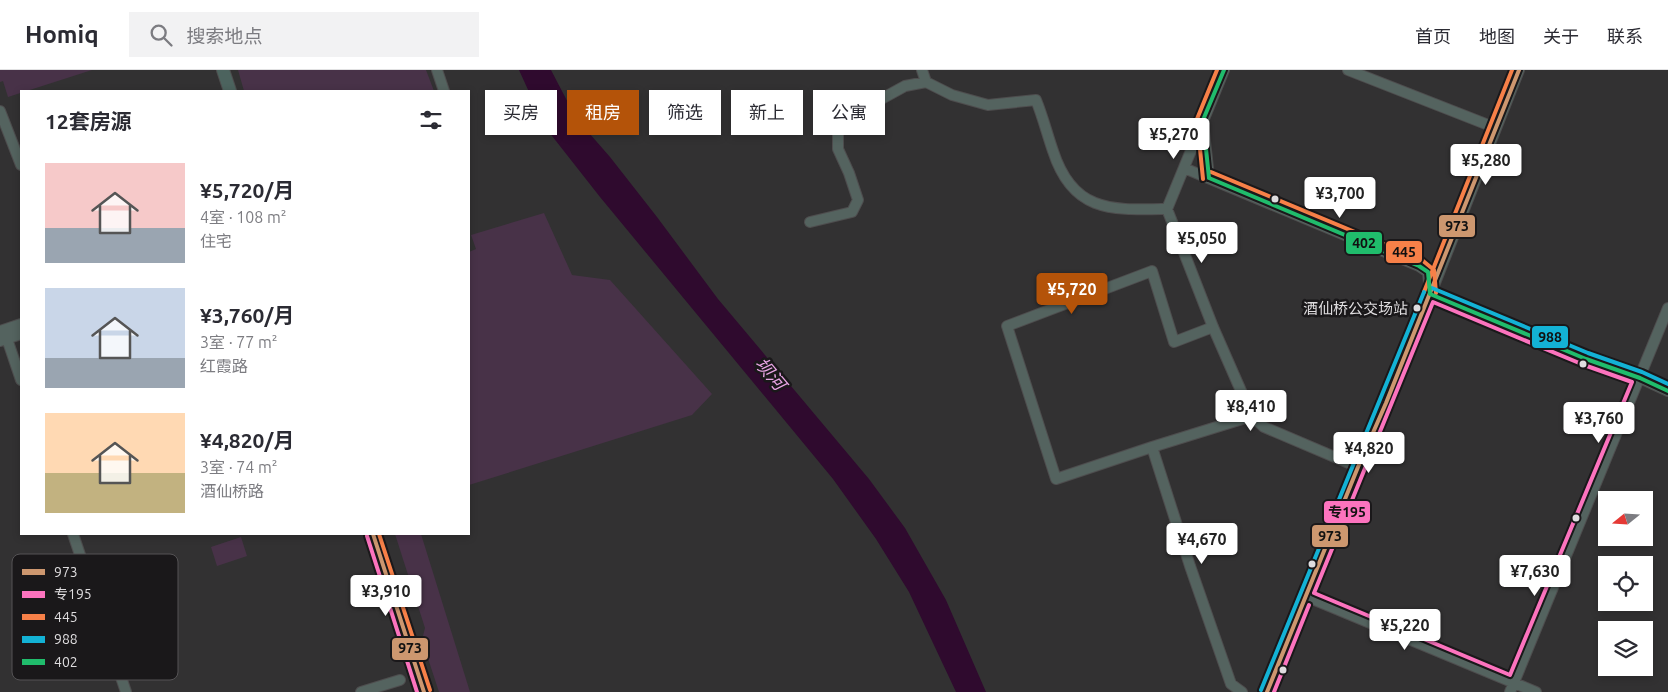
<!DOCTYPE html>
<html lang="zh">
<head>
<meta charset="utf-8">
<style>
  body { margin:0; font-family:Ubuntu,"Noto Sans SC",sans-serif; background:#f2f2f3; color:#2b2b33; height:100vh; display:flex; flex-direction:column; font-size:19px; white-space:nowrap }
  * { box-sizing:border-box; margin:0 }
  p { font-size:16px; color:#7c7c81 }
  .icon { flex:none; width:28px; height:28px; fill:none; stroke:currentColor; stroke-width:2; stroke-linecap:round; stroke-linejoin:round }
  .map { position:relative; flex:1; overflow:hidden }
  .side { position:absolute; left:20px; top:20px; width:450px; height:445px; display:flex; flex-direction:column; background:#fff; border-radius:0px; box-shadow:0 2px 8px #0003 }
  .side>* { flex:none }
  .banner { position:absolute; left:485px; top:20px; width:475px; height:45px; display:flex; gap:10px }
  .needle { width:32px; rotate:252deg }
  .fabs { position:absolute; left:1598px; top:421px; display:grid; gap:10px }
  .fabs a { display:grid; place-items:center; width:55px; height:55px; border-radius:0px; background:#fff; box-shadow:0 2px 8px #0003; font-size:25px }
  .price { position:absolute; translate:-50% -42px; padding:0 11px; border-radius:5px; background:#fff; color:#222; font-size:16px; line-height:32px; filter:drop-shadow(0 1px 2px #0008) }
  .price::after { content:''; position:absolute; left:50%; top:30px; width:15px; height:11px; margin-left:-8px; background:inherit; clip-path:polygon(0 0,100% 0,50% 100%) }
  .price.on { background:#b45309; color:#fff }
  ul { padding:0; list-style:none }
  li { display:flex; align-items:center; gap:15px; height:125px; padding:0 25px }
  li span { display:grid; place-items:center; flex:none; width:140px; height:100px; border-radius:0px; color:#555 }
  li>.icon { margin-inline-start:auto }
  span .icon { width:60px; height:60px; fill:#fffc; stroke-width:1 }
  li b { font-size:21px }
  h2 { display:flex; justify-content:space-between; align-items:center; height:60px; padding:0 25px; font-size:21px }
  .tag { padding:0 18px; border-radius:0px; background:#fff; box-shadow:0 2px 8px #0003; font-size:18px; line-height:45px }
  .tag.on { background:#b45309; color:#fff }
  header { display:flex; align-items:center; gap:30px; box-sizing:border-box; height:70px; padding:0 25px; background:#fff; border-bottom:1px solid #e1e1e2 }
  header strong { font-size:24px }
  nav { display:flex; gap:28px; margin-inline-start:auto; font-size:18px }
  .search { width:350px; height:45px; background:#f2f2f3; display:flex; align-items:center; gap:12px; box-sizing:border-box; padding:0 18px; border-radius:0px; color:#7c7c81; font-size:19px }
  .map>svg:first-child { display:block }
  .green { fill:#483248 }
  .water { fill:#2f0a2e }
  .lines { fill:none; stroke-linecap:round; stroke-linejoin:round }
  .minor-casing { stroke:#4e4d4e; stroke-width:12 }
  .major-casing { stroke:#4e4d4e; stroke-width:14 }
  .minor { stroke:#54635f; stroke-width:10 }
  .major { stroke:#4c635e; stroke-width:12 }
  .bus-1-casing { stroke:#1a181a; stroke-width:8 }
  .bus-2-casing { stroke:#1a181a; stroke-width:8 }
  .bus-3-casing { stroke:#1a181a; stroke-width:8 }
  .bus-4-casing { stroke:#1a181a; stroke-width:8 }
  .bus-5-casing { stroke:#1a181a; stroke-width:8 }
  .bus-1 { stroke:#cd976f; stroke-width:4 }
  .bus-2 { stroke:#fc73be; stroke-width:4 }
  .bus-3 { stroke:#f78048; stroke-width:4 }
  .bus-4 { stroke:#13b2d5; stroke-width:4 }
  .bus-5 { stroke:#20bc6c; stroke-width:4 }
  .bus-dot { fill:#dfdddf; stroke:#1a181a; stroke-width:2 }
  .labels { text-anchor:middle; stroke-width:5; stroke-linejoin:round; paint-order:stroke }
  .bus-label { font-size:15px; fill:#dfdddf; stroke:#1a181a; text-anchor:end }
  .water-label { font-size:18px; font-style:italic; fill:#e9a5e5; stroke:#1a181a }
  .key { fill:#1a181a; stroke:#555355; stroke-width:1 }
  .key-label { font-size:14px; fill:#dfdddf }
  .line-badge { stroke:#1a181a; stroke-width:2 }
  .pale-badge-label { font-size:14px; text-anchor:middle; font-weight:bold; fill:#111 }
</style>
</head>
<body>
<header>
<strong>Homiq</strong>
<div class="search"><svg class="icon" aria-label="search" viewBox="0 0 24 24"><circle cx="10" cy="10" r="6"/><path d="M15 15l6 6"/></svg>搜索地点</div>
<nav><a>首页</a><a>地图</a><a>关于</a><a>联系</a></nav>
</header>
<div class="map">
<svg width="1668" height="622" viewBox="0 0 1668 622">
  <rect width="100%" height="100%" fill="#323132"/>
  <path class="green" d="M0 0H92L8 27 3 11 0 12Z
    M238 0H426L434 21H244Z
    M544 143 572 205 610 210 712 324 692 345 469 415V182L476 179 471 165Z
    M395 464H421L470 622H439L422 570 425 558Z
    M241 467 247 486 217 496 211 477Z"/>
  <path class="water" d="M519 0H551L576 48 610 87 657 147 718 229 869 409 905 458 946 530 986 622H956L909 522 876 469 833 409 600 127 545 57Z"/>
  <g class="lines">
    <g class="minor-casing">
      <path id="minor" d="M437 0 444 21
        M922 0 926 12
        M1224 0 1167 139 1213 257 1252 346 1264 357 1358 397
        M1348 0 1496 58
        M0 41 21 95
        M1203 52 1209 108
        M1184 98 1419 196 1428 202 1430 224
        M810 152 852 142 858 130 849 103 838 79V58L865 38 905 16 926 12 952 25 988 35 1036 30C1043 47 1047 64 1053 81 1073 143 1112 140 1167 139
        M1431 223 1519 0
        M1430 224 1586 289 1640 308 1668 321
        M1213 257 1174 272 1152 201 1007 256 1056 409 1152 377 1252 346
        M4 260 21 310
        M0 261 21 254
        M0 271 21 264
        M1152 377 1190 496 1231 614 1242 622
        M73 464 126 622
        M1305 526 1536 622
        M361 622 400 610
        M1510 622 1668 238"/>
    </g>
    <g class="major-casing">
      <path id="major" d="M223 0 230 21
        M373 464 424 622
        M1267 622 1358 397 1386 333 1430 224"/>
    </g>
    <use href="#minor" class="minor"/>
    <use href="#major" class="major"/>
    <g class="bus-1-casing">
      <path id="bus-1" d="M373 464 424 622
        M1267 622 1358 397 1386 333 1519 0"/>
    </g>
    <g class="bus-2-casing">
      <path id="bus-2" d="M1433 232 1584 295 1632 312 1510 605 1314 523Z
        M367 466 417 622
        M1274 622 1309 535"/>
    </g>
    <g class="bus-3-casing">
      <path id="bus-3" d="M1211 102 1422 190 1434 200 1436 223
        M1203 109 1197 49 1217 0
        M1424 222 1512 0
        M379 464 430 620"/>
    </g>
    <g class="bus-4-casing">
      <path id="bus-4" d="M1432 218 1588 283 1642 302 1668 314
        M1261 620 1424 222"/>
    </g>
    <g class="bus-5-casing">
      <path id="bus-5" d="M1209 108 1419 196 1428 202 1430 224
        M1209 108 1203 50 1224 0
        M1430 224 1586 289 1640 308 1668 321"/>
    </g>
    <use href="#bus-1" class="bus-1"/>
    <use href="#bus-2" class="bus-2"/>
    <use href="#bus-3" class="bus-3"/>
    <use href="#bus-4" class="bus-4"/>
    <use href="#bus-5" class="bus-5"/>
  </g>
  <g class="bus-dot">
    <circle cx="1275" cy="129" r="4.5"/>
    <circle cx="1417" cy="238" r="4.5"/>
    <circle cx="1583" cy="294" r="4.5"/>
    <circle cx="1576" cy="448" r="4.5"/>
    <circle cx="1312" cy="494" r="4.5"/>
    <circle cx="1283" cy="600" r="4.5"/>
  </g>
  <g class="labels">
    <g class="bus-label">
      <text x="1408" y="244">酒仙桥公交场站</text>
    </g>
    <g class="water-label">
      <text transform="translate(770 304) rotate(50)" y="6">坝河</text>
    </g>
  </g>
  <rect x="12" y="484" width="166" height="126" rx="8" class="key"/>
  <rect x="22" y="499" width="23" height="6" fill="#cd976f"/>
  <rect x="22" y="521" width="23" height="7" fill="#fc73be"/>
  <rect x="22" y="544" width="23" height="6" fill="#f78048"/>
  <rect x="22" y="566" width="23" height="7" fill="#13b2d5"/>
  <rect x="22" y="589" width="23" height="6" fill="#20bc6c"/>
  <g class="key-label">
    <text x="54" y="507">973</text>
    <text x="54" y="529">专195</text>
    <text x="54" y="552">445</text>
    <text x="54" y="574">988</text>
    <text x="54" y="597">402</text>
  </g>
  <g class="line-badge">
    <rect x="1438" y="144" width="38" height="24" rx="5" fill="#cd976f"/>
    <rect x="1345" y="161" width="38" height="24" rx="5" fill="#20bc6c"/>
    <rect x="1385" y="170" width="38" height="24" rx="5" fill="#f78048"/>
    <rect x="1531" y="255" width="38" height="24" rx="5" fill="#13b2d5"/>
    <rect x="1323" y="430" width="48" height="24" rx="5" fill="#fc73be"/>
    <rect x="1311" y="454" width="38" height="24" rx="5" fill="#cd976f"/>
    <rect x="391" y="567" width="38" height="24" rx="5" fill="#cd976f"/>
  </g>
  <g class="pale-badge-label">
    <text x="1457" y="161">973</text>
    <text x="1364" y="178">402</text>
    <text x="1404" y="187">445</text>
    <text x="1550" y="272">988</text>
    <text x="1347" y="447">专195</text>
    <text x="1330" y="471">973</text>
    <text x="410" y="583">973</text>
  </g>
</svg>
<div class="fabs">
<a><svg class="needle" viewBox="-14 -14 28 28"><path d="M0-13l5 13h-10z" fill="#e53935"/><path d="M0 13l5-13h-10z" fill="#7c7c81"/></svg></a>
<a><svg class="icon" aria-label="locate" viewBox="0 0 24 24"><circle cx="12" cy="12" r="6"/><path d="M12 2v4M12 18v4M2 12h4M18 12h4"/></svg></a>
<a><svg class="icon" aria-label="layers" viewBox="0 0 24 24"><path d="M12 4l9 5-9 5-9-5zM3 14l9 5 9-5"/></svg></a>
</div>
<b class="price" style="left:1174px;top:90px">¥5,270</b>
<b class="price" style="left:1486px;top:116px">¥5,280</b>
<b class="price" style="left:1340px;top:149px">¥3,700</b>
<b class="price" style="left:1202px;top:194px">¥5,050</b>
<b class="price on" style="left:1072px;top:245px">¥5,720</b>
<b class="price" style="left:1251px;top:362px">¥8,410</b>
<b class="price" style="left:1599px;top:374px">¥3,760</b>
<b class="price" style="left:1369px;top:404px">¥4,820</b>
<b class="price" style="left:1202px;top:495px">¥4,670</b>
<b class="price" style="left:1535px;top:527px">¥7,630</b>
<b class="price" style="left:386px;top:547px">¥3,910</b>
<b class="price" style="left:1405px;top:581px">¥5,220</b>
<div class="banner">
<a class="tag">买房</a>
<a class="tag on">租房</a>
<a class="tag">筛选</a>
<a class="tag">新上</a>
<a class="tag">公寓</a>
</div>
<section class="side">
<h2>12套房源<svg class="icon" aria-label="filters" viewBox="0 0 24 24"><path d="M4 7h16M4 17h16"/><circle cx="9" cy="7" r="2"/><circle cx="15" cy="17" r="2"/></svg></h2>
<ul>
<li><span style="background:linear-gradient(#f6c9c9 65%,#9aa5b1 0)"><svg class="icon" aria-label="home" viewBox="0 0 24 24"><path d="M3 11l9-7 9 7M6 9v11h12V9"/></svg></span><div><b>¥5,720/月</b><p>4室 · 108 m²</p><p>住宅</p></div></li>
<li><span style="background:linear-gradient(#c9d6e8 70%,#9aa5b1 0)"><svg class="icon" aria-label="home" viewBox="0 0 24 24"><path d="M3 11l9-7 9 7M6 9v11h12V9"/></svg></span><div><b>¥3,760/月</b><p>3室 · 77 m²</p><p>红霞路</p></div></li>
<li><span style="background:linear-gradient(#ffd9b3 60%,#c2b280 0)"><svg class="icon" aria-label="home" viewBox="0 0 24 24"><path d="M3 11l9-7 9 7M6 9v11h12V9"/></svg></span><div><b>¥4,820/月</b><p>3室 · 74 m²</p><p>酒仙桥路</p></div></li>
</ul>
</section>
</div>
</body>
</html>
